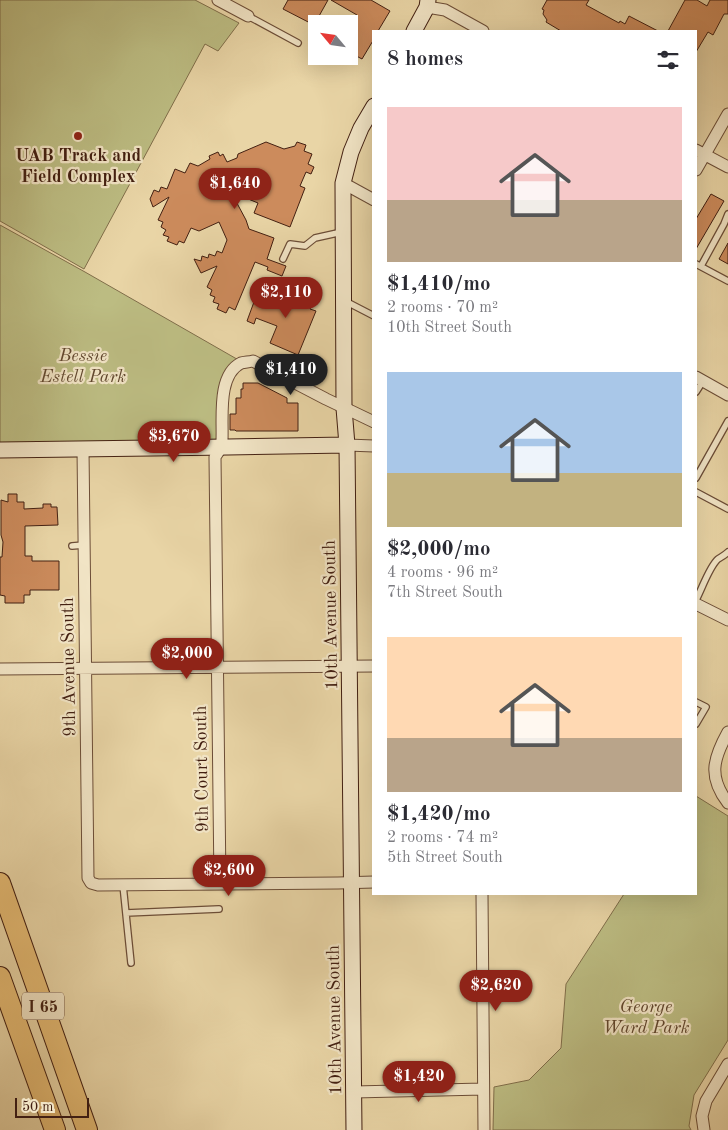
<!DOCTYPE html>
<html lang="en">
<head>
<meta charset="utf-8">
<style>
  body { margin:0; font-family:"Old Standard TT",serif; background:#f7f7f7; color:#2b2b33; height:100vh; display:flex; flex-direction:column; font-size:19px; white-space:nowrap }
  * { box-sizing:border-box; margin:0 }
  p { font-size:16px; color:#7c7c81 }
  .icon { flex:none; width:28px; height:28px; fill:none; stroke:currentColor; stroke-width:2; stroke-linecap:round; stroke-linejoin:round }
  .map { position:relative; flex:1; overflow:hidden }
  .drawer { position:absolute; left:372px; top:30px; width:325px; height:865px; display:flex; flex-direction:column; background:#fff; border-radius:0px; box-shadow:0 5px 20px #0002 }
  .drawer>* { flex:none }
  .needle { width:32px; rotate:299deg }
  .controls { position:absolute; left:308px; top:15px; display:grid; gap:10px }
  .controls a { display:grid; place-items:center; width:50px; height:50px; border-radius:0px; background:#fff; box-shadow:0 5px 20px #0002; font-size:25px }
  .scale { position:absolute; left:15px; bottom:12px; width:74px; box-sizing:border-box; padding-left:5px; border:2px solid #432012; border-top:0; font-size:14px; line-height:18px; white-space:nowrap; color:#432012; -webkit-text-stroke:4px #f1e4c5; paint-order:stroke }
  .price { position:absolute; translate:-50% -42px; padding:0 11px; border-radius:18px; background:#8f2418; color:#fff; font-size:16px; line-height:32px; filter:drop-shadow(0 1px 2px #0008) }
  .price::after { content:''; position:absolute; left:50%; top:30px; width:15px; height:11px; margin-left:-8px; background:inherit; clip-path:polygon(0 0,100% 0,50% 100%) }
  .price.active { background:#222; color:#fff }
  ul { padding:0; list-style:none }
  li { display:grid; align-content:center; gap:10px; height:265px; padding:0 15px }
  li span { display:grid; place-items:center; height:155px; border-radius:0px; color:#555 }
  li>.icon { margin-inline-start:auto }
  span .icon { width:90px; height:90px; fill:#fffc; stroke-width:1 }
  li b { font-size:21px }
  h2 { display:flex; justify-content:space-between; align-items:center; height:60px; padding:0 15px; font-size:21px }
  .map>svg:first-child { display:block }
  .green { fill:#bcbc82; stroke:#806e4a }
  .building { fill:#cc8b5c; stroke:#432012 }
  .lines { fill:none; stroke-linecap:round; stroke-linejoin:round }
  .lane-casing { stroke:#6c4d37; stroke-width:8 }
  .street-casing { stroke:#6c4d37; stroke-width:13 }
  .secondary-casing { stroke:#432012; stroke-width:17 }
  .highway-casing { stroke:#432012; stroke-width:22 }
  .lane { stroke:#f1e4c5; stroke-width:5.5 }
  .street { stroke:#f1e4c5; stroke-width:11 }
  .secondary { stroke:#f1e4c5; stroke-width:15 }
  .highway { stroke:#e4ba73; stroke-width:20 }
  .poi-dot { fill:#8f2418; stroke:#f1e4c5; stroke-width:2 }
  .labels { text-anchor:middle; stroke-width:4.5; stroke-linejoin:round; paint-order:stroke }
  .shield { fill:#f1e4c5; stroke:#775b48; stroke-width:1 }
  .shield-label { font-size:16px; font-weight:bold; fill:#432012 }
  .poi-label { font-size:18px; font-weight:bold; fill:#432012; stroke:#f1e4c5 }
  .park-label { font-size:18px; font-style:italic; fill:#61472e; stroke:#f1e4c5 }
  .street-label { font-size:18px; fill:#432012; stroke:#f1e4c5 }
</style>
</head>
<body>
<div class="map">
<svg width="728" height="1130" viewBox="0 0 728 1130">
  <rect width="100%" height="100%" fill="#e9d5a6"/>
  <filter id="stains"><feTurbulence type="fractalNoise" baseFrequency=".004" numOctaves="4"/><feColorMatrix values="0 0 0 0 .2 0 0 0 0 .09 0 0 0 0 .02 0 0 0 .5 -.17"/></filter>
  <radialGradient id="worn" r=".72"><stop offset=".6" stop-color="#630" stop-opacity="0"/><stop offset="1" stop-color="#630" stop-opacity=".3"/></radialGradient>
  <path class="green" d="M0 0H195L239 23 218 51 205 44 84 269 0 221Z
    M0 225 85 272 242 362 230 374 221 448 0 450Z
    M696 796 728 816V1040L694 1095 689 1126 691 1130H493L494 1087 529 1080 561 1048 566 984 624 894H696Z"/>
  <path class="building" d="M288 0H328L314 25 283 9Z
    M331 0H371L390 11 378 31H374V39L362 59 349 52V29L357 15Z
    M547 0H589L586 5 619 23 620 21 625 24 629 16 658 31H561L546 22 547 20 543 14 544 10 542 9Z
    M685 0H697L707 6 710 0H728V14H724L713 35 708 32 696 52V31H668Z
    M266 142 284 149 295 146 297 142 306 145 304 151 312 154 308 164 314 167 311 174 306 172 300 186 305 188 290 227 254 213 258 203 231 192 246 220 249 229 274 238 267 259 286 266 282 276 267 270 268 267 255 262 235 310 229 307 226 313 217 309 219 304 213 302 215 297 210 295 212 290 207 287 217 266 201 273 194 259 201 261 202 256 208 258 209 254 215 256 217 251 222 253 227 240 219 222 199 231 191 228 184 243 179 241 177 245 167 241 169 237 163 235 166 230 161 227 163 222 158 220 169 197 153 207 150 199 154 190 159 192 161 187 167 189 175 169 185 173 190 163 198 166 210 159 209 156 218 152 220 156 223 154 227 162 237 158 238 154Z
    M711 194 724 201 696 249V219Z
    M728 243V264L719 259Z
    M293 289 315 298 310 309 316 311 298 355 270 343 277 326 256 318 254 324 247 321 258 291 273 297 270 303 285 308Z
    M243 383H258L287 398V403H298V431H236L235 430H230V414H236V398H241V389H243Z
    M8 494H17V502H24V509L43 508V504H51V507H57L58 525 25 526V556H32V561H59V590H30V595H24V603H5V596L0 595V557H2L3 542 1 535V500L8 502Z"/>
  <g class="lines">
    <g class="lane-casing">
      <path id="lane" d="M248 16 298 43
        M283 259 290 244 305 246 315 238 342 232
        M696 264 728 281
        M701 266 724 224 728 214
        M345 301 374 316
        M696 392 703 381
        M696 478 728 421
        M696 492 728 509
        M72 546 84 545
        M696 600C702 589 709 567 718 559 721 557 725 555 728 552
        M696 702 706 707 696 724
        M123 885 131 963
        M126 913 219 909"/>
    </g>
    <g class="street-casing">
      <path id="street" d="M218 0 248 16
        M427 7 445 10 483 31
        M696 150 728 167
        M696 170 728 114
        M343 183 374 200
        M696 377 728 395
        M347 445 374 446
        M83 449 88 878 91 883 98 885 338 883 374 882
        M696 604 728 620
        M0 669 374 666
        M728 732C713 759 708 777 728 803
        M220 884 215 457 221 448 222 440C223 418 217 375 241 363 244 362 249 362 253 361L326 399 374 422
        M482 894 484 1130
        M354 1092 483 1089
        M704 1130 702 1116 706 1101 728 1064"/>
    </g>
    <g class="secondary-casing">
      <path id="secondary" d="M414 31 427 7 428 0
        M0 450 228 447 347 445
        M354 1130 347 445 344 408 343 183 351 152 361 128 374 106"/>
    </g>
    <g class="highway-casing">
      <path id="highway" d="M0 883 87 1130
        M0 977 55 1130"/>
    </g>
    <use href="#lane" class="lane"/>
    <use href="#street" class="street"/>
    <use href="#secondary" class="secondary"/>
    <use href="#highway" class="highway"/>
  </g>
  <circle class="poi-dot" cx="78" cy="136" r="5"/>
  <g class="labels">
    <rect class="shield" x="22" y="992.5" width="42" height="27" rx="4"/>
    <g class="shield-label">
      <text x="43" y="1012">I 65</text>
    </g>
    <g class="poi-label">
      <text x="78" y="161">UAB Track and<tspan x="78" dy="21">Field Complex</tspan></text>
    </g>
    <g class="park-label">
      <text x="83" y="361">Bessie<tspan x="83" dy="21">Estell Park</tspan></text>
      <text x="646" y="1012">George<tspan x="646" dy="21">Ward Park</tspan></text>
    </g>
    <g class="street-label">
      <text transform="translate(330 615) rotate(-91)" y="6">10th Avenue South</text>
      <text transform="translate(68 667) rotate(-91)" y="6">9th Avenue South</text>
      <text transform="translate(201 769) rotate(-91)" y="6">9th Court South</text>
      <text transform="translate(334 1020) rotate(-91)" y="6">10th Avenue South</text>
    </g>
  </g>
  <rect width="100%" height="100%" filter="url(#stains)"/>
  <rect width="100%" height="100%" fill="url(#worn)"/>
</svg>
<div class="controls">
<a><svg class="needle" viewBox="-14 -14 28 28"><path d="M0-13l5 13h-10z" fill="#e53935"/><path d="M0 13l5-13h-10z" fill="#7c7c81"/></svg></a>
</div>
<div class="scale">50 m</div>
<b class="price" style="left:235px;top:210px">$1,640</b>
<b class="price" style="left:286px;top:319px">$2,110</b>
<b class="price active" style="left:291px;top:396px">$1,410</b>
<b class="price" style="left:174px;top:463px">$3,670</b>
<b class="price" style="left:187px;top:680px">$2,000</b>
<b class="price" style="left:229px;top:897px">$2,600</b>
<b class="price" style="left:496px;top:1012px">$2,620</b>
<b class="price" style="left:419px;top:1103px">$1,420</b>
<section class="drawer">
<h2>8 homes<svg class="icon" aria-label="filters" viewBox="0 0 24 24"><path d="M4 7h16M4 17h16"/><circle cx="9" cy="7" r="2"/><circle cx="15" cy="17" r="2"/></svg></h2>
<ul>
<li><span style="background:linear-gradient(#f6c9c9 60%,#b9a48a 0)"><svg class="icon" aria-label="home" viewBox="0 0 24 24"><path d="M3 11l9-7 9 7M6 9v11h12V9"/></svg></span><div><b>$1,410/mo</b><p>2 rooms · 70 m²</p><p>10th Street South</p></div></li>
<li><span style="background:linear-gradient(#a9c7e8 65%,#c2b280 0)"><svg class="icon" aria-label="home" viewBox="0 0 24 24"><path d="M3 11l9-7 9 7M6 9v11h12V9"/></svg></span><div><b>$2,000/mo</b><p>4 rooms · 96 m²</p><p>7th Street South</p></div></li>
<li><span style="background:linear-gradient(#ffd9b3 65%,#b9a48a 0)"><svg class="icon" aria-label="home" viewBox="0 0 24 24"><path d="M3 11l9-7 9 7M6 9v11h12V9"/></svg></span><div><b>$1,420/mo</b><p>2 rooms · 74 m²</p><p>5th Street South</p></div></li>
</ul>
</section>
</div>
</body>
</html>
